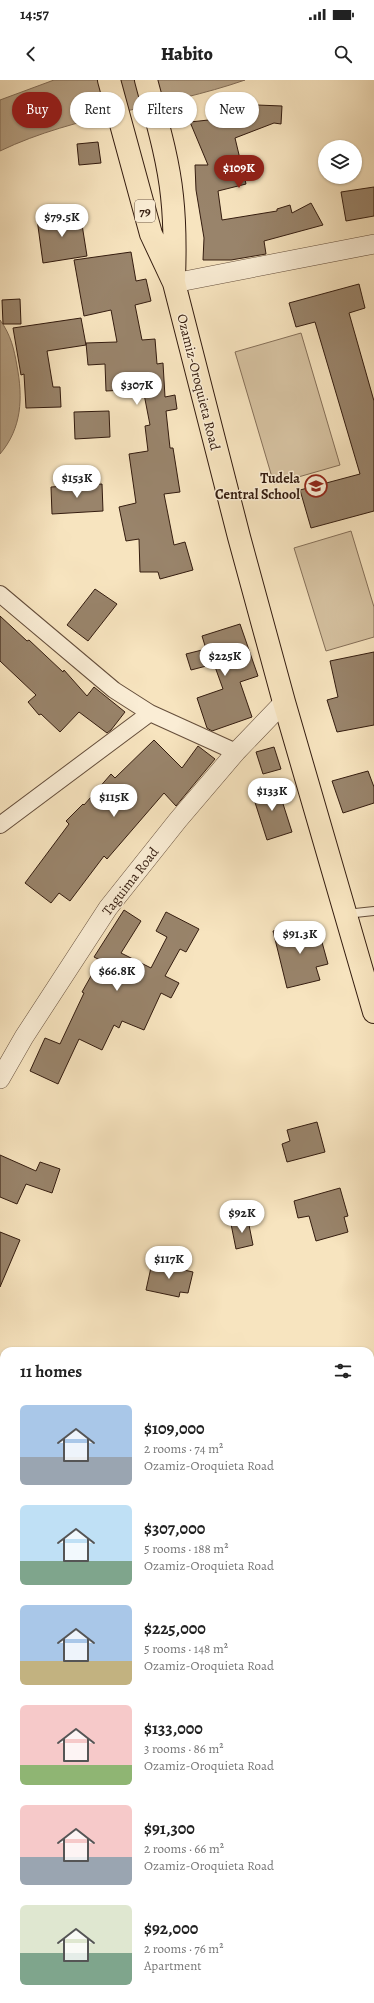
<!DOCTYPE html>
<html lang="en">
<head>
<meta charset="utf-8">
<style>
  body { margin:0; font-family:Alegreya,serif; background:#f2f2f2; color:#222; height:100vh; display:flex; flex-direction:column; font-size:15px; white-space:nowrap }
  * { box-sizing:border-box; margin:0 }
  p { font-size:13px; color:#767676 }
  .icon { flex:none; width:22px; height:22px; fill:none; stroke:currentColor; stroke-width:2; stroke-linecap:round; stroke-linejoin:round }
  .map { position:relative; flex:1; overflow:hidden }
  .drawer { position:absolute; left:0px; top:1267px; width:374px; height:656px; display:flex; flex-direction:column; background:#fff; border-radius:12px 12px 0 0; box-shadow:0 1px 3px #0004 }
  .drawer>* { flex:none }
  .top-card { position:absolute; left:12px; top:12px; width:350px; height:36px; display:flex; gap:8px }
  .fabs { position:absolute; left:318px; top:60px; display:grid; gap:8px }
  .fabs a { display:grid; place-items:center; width:44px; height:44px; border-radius:50%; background:#fff; box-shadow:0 1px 3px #0004; font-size:20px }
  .price { position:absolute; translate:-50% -34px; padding:0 9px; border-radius:14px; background:#fff; color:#222; font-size:13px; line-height:26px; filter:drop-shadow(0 1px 2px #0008) }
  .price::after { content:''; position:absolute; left:50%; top:24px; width:12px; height:9px; margin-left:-6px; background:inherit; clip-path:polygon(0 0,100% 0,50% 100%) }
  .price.active { background:#8f2418; color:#fff }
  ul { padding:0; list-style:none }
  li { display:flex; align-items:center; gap:12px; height:100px; padding:0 20px }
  li span { display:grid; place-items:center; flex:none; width:112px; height:80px; border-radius:6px; color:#555 }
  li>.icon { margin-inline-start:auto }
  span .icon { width:48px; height:48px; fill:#fffc; stroke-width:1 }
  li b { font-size:17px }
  h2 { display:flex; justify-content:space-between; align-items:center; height:48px; padding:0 20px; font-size:17px }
  .pill { padding:0 14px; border-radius:18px; background:#fff; box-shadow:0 1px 3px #0004; font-size:14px; line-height:36px }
  .pill.active { background:#8f2418; color:#fff }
  .status { display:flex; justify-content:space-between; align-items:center; height:28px; padding:0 20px; background:#fff; direction:ltr }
  .status svg { height:11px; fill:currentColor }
  header { display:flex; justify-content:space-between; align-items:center; height:52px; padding:0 20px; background:#fff; font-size:18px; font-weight:800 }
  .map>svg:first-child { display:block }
  .green { fill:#d6c2a1; stroke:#856f58 }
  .water { fill:#b5a083; stroke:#816b55 }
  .building { fill:#99846b; stroke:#341c0f }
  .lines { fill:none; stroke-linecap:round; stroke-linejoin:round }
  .service-casing { stroke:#654e3b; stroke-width:10 }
  .minor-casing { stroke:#654e3b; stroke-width:18 }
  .tertiary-casing { stroke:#654e3b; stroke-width:20 }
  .trunk-casing { stroke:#341c0f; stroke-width:24 }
  .service { stroke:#faedd5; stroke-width:8 }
  .minor { stroke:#faedd5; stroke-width:16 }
  .tertiary { stroke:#faedd5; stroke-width:19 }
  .trunk { stroke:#f7e4bf; stroke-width:22 }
  .labels { text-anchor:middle; stroke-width:3; stroke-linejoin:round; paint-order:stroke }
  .shield { fill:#faedd5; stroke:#6f5b4a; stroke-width:1 }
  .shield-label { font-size:13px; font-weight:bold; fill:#341c0f }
  .street-label { font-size:14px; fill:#341c0f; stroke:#faedd5 }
  .poi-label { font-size:14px; font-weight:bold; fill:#341c0f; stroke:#faedd5; text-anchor:end }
</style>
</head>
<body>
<div class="status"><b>14:57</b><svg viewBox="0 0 49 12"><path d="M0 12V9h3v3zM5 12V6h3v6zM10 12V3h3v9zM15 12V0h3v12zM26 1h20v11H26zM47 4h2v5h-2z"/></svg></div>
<header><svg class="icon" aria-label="back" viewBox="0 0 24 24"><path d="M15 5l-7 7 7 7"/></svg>Habito<svg class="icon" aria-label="search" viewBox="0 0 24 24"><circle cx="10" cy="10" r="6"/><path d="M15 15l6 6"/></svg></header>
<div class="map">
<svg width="374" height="1923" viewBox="0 0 374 1923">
  <rect width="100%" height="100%" fill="#f7e4bf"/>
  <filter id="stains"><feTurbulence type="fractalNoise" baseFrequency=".005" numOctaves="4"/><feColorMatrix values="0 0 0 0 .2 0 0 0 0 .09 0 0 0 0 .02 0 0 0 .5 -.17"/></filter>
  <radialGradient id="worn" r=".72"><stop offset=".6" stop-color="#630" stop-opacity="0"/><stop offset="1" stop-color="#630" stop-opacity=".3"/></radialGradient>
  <path class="green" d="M301 253 340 385 274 404 235 272Z
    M351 451 374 527V557L326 571 294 468Z"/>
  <path class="water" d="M54 0H245C165 28 77 34 0 71V20Z
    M0 240C11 255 14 269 17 286 23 318 22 348 0 374Z"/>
  <path class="building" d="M255 20 257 25 282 26 281 44 274 43 235 58 246 104 218 111 222 140 277 131V129L290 125 292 133 311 123 323 145 264 161 266 174 231 180H203L204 158 196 110 195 85H208L190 42 236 37 232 28Z
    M98 62 101 83 79 85 77 64Z
    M374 107V136L346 141 341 112Z
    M80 132 87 176 43 183 37 139Z
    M131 172 136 201 146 199 151 221 135 225 142 260 155 259 157 284 163 283 165 317 175 315 177 329 166 331 170 368H173L180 412 164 414 174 465 185 462 193 490 160 499 158 492H140L139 459 126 461 119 427 136 423 129 374 148 371 145 346 150 345 143 309 106 311 105 284 88 285 86 263 117 262 111 230 84 236 74 180Z
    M359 204 365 228 349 233 374 321V431L311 448 300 410 360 394 315 242 296 247 289 223Z
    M20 219 21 244H3L2 220Z
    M81 238 86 265 47 271 53 307H60L61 327 26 328 24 294 21 295 13 248Z
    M109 331 110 357 75 359 74 332Z
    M102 404 103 431 52 434 51 407Z
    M95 509 117 524 88 561 67 545Z
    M0 536 27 561 29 560 63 592 64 590 87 616 94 607 125 632 111 650 107 653 79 632 60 652 41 634 39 635 28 622 36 615 0 581Z
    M240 544 258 596 240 602 252 637 212 651 207 648 197 618 223 609 214 584 191 590 186 574 206 569 202 556Z
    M374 572V645L337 652 327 620 338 617 330 581Z
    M154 660 182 688 198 666 215 679 176 726 164 713 107 779 104 776 70 821 59 813 51 823 25 803 69 744 66 741 83 724 84 725 111 694 115 698Z
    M274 667 281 689 263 694 256 672Z
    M368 691 374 707V723L343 733 332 701Z
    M277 705 292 752 267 760 252 713Z
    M124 830 141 841 121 873 151 888 167 857 156 851 166 832 199 849 186 872 180 869 165 896 179 903 171 918 161 913 144 950 122 941 119 948 114 945 102 970 79 959 58 1004 30 991 45 958 60 964 84 913 82 912 100 880 94 877Z
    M305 843 308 858 320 855 328 884 316 887 320 900 287 908 273 851Z
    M317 1042 325 1072 287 1082 282 1064 290 1061 287 1050Z
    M0 1075 36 1091 40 1082 60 1089 52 1113 26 1104 17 1124 0 1117Z
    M340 1108 348 1136 344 1137 348 1152 316 1161 309 1136 298 1138 294 1121Z
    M248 1140 253 1165 236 1169 231 1144Z
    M0 1152 20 1160 0 1207Z
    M152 1183 193 1192 188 1213 180 1212 179 1217 146 1210Z"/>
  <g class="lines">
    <g class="service-casing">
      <path id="service" d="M346 834 374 831"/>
    </g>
    <g class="minor-casing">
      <path id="minor" d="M0 514 114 610 150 633 236 672
        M0 745 150 633"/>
    </g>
    <g class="tertiary-casing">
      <path id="tertiary" d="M174 203 374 164
        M0 999 24 957 108 828 178 740 236 672 284 622"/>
    </g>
    <g class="trunk-casing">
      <path id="trunk" d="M109 0 151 154 174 203 239 457 284 622 374 932
        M146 0C156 38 168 77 172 116 175 143 175 171 174 198"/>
    </g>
    <use href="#service" class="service"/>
    <use href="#minor" class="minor"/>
    <use href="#tertiary" class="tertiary"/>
    <use href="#trunk" class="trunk"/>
  </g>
  <defs>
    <g id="school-ring" transform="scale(1.15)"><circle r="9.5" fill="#faedd5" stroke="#8f2418" stroke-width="1.5"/><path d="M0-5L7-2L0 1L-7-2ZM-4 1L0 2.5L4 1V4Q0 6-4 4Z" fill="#8f2418"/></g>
  </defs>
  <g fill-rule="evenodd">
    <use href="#school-ring" x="316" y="406"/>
  </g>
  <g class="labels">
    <rect class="shield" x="135" y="120" width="20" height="22" rx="3"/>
    <g class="shield-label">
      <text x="145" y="136">79</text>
    </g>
    <g class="street-label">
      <text transform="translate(199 302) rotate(76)" y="5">Ozamiz-Oroquieta Road</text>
      <text transform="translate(130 801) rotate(-52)" y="5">Taguima Road</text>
    </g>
    <g class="poi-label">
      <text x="300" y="403">Tudela<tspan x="300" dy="16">Central School</tspan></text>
    </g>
  </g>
  <rect width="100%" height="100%" filter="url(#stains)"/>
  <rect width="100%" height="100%" fill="url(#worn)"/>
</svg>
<div class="fabs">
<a><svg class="icon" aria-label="layers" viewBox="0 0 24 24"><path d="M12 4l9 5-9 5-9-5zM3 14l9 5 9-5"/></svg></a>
</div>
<b class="price active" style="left:239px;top:109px">$109K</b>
<b class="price" style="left:62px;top:158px">$79.5K</b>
<b class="price" style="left:137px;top:326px">$307K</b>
<b class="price" style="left:77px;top:419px">$153K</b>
<b class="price" style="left:225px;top:597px">$225K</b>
<b class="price" style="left:272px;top:732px">$133K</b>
<b class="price" style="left:114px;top:738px">$115K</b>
<b class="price" style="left:300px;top:875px">$91.3K</b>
<b class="price" style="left:117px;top:912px">$66.8K</b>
<b class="price" style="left:242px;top:1154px">$92K</b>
<b class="price" style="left:169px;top:1200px">$117K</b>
<div class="top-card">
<a class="pill active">Buy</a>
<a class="pill">Rent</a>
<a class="pill">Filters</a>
<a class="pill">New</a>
</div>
<section class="drawer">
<h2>11 homes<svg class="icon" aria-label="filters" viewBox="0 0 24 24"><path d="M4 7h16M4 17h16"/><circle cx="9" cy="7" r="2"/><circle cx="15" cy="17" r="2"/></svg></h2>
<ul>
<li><span style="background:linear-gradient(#a9c7e8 65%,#9aa5b1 0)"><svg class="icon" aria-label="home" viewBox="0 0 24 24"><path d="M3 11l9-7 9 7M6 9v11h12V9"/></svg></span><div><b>$109,000</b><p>2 rooms · 74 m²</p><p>Ozamiz-Oroquieta Road</p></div></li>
<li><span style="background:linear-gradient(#bfe0f5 70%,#7fa58c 0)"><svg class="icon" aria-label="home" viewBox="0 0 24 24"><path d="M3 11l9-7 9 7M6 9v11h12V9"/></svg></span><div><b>$307,000</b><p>5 rooms · 188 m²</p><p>Ozamiz-Oroquieta Road</p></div></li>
<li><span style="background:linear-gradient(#a9c7e8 70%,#c2b280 0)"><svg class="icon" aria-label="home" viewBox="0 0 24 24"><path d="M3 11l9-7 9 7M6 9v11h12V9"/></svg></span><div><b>$225,000</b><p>5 rooms · 148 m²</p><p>Ozamiz-Oroquieta Road</p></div></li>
<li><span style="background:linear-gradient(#f6c9c9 75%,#8fb573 0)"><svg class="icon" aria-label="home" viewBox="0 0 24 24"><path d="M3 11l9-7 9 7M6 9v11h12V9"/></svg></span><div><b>$133,000</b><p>3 rooms · 86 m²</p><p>Ozamiz-Oroquieta Road</p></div></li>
<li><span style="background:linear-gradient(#f6c9c9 65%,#9aa5b1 0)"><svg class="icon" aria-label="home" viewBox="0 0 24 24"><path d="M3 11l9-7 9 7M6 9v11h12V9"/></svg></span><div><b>$91,300</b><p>2 rooms · 66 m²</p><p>Ozamiz-Oroquieta Road</p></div></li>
<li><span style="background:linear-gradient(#dfe7d0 60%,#7fa58c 0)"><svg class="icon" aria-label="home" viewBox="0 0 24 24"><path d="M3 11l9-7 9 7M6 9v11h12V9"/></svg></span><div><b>$92,000</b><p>2 rooms · 76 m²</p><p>Apartment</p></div></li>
</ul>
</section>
</div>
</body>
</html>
